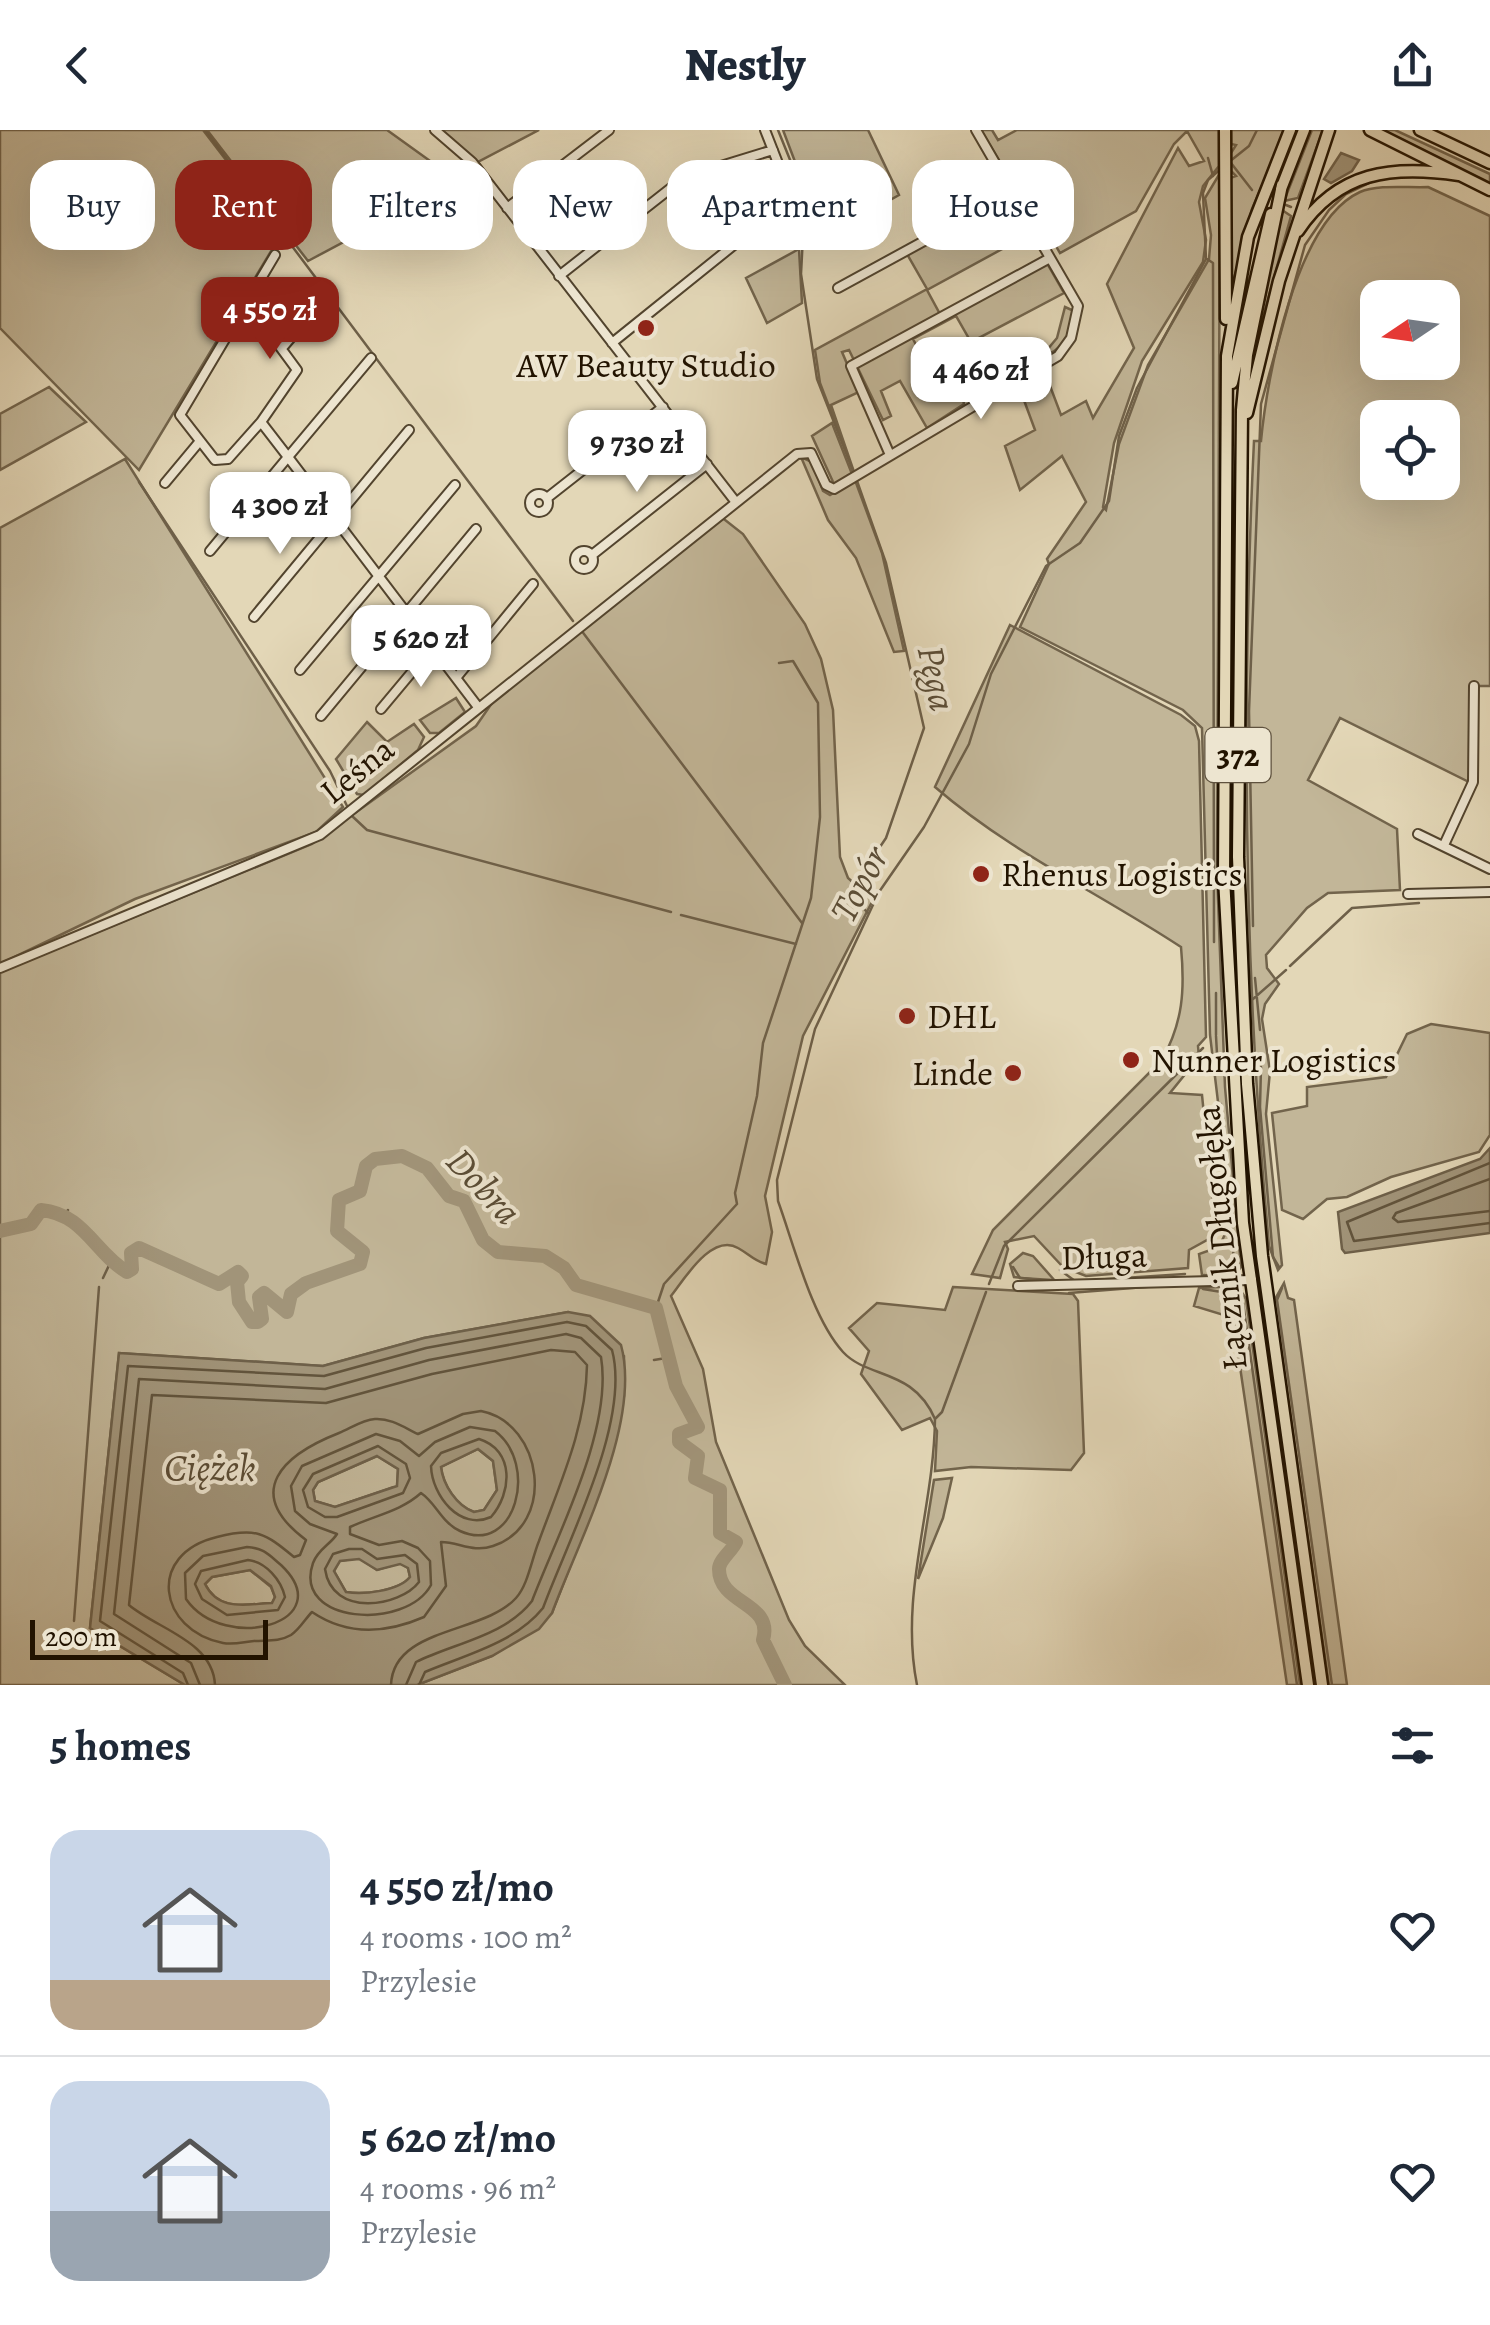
<!DOCTYPE html>
<html lang="en">
<head>
<meta charset="utf-8">
<style>
  body { margin:0; font-family:Alegreya,serif; background:#f2f2f3; color:#1f2937; height:100vh; display:flex; flex-direction:column; font-size:38px; white-space:nowrap }
  * { box-sizing:border-box; margin:0 }
  p { font-size:32px; color:#747a83 }
  .icon { flex:none; width:55px; height:55px; fill:none; stroke:currentColor; stroke-width:2; stroke-linecap:round; stroke-linejoin:round }
  .map { position:relative; height:1555px; overflow:hidden }
  .side { display:flex; flex-direction:column; background:#fff; flex:1 }
  .side>* { flex:none }
  .guide { position:absolute; left:30px; top:30px; width:1430px; height:90px; display:flex; gap:20px }
  .needle { width:65px; rotate:257deg }
  .controls { position:absolute; left:1360px; top:150px; display:grid; gap:20px }
  .controls a { display:grid; place-items:center; width:100px; height:100px; border-radius:20px; background:#fff; box-shadow:0 10px 40px #0002; font-size:50px }
  .scale { position:absolute; left:30px; bottom:25px; width:238px; box-sizing:border-box; padding-left:10px; border:5px solid #221300; border-top:0; font-size:28px; line-height:35px; white-space:nowrap; color:#221300; -webkit-text-stroke:8px #ede5d0; paint-order:stroke }
  .price { position:absolute; translate:-50% -85px; padding:0 22px; border-radius:20px; background:#fff; color:#222; font-size:32px; line-height:65px; filter:drop-shadow(0 2px 5px #0008) }
  .price::after { content:''; position:absolute; left:50%; top:60px; width:30px; height:22px; margin-left:-15px; background:inherit; clip-path:polygon(0 0,100% 0,50% 100%) }
  .price.on { background:#8f2418; color:#fff }
  ul { padding:0; list-style:none }
  li { display:flex; align-items:center; gap:30px; height:250px; padding:0 50px }
  li+li { border-top:2px solid #e0e1e3 }
  li span { display:grid; place-items:center; flex:none; width:280px; height:200px; border-radius:30px; color:#555 }
  li>.icon { margin-inline-start:auto }
  span .icon { width:120px; height:120px; fill:#fffc; stroke-width:1 }
  li b { font-size:42px }
  h2 { display:flex; justify-content:space-between; align-items:center; height:120px; padding:0 50px; font-size:42px }
  .tag { padding:0 35px; border-radius:30px; background:#fff; box-shadow:0 10px 40px #0002; font-size:35px; line-height:90px }
  .tag.on { background:#8f2418; color:#fff }
  header { display:flex; justify-content:space-between; align-items:center; height:130px; padding:0 50px; background:#fff; font-size:45px; font-weight:800 }
  .map>svg:first-child { display:block }
  .green { fill:#c2b698; stroke:#72644c; stroke-width:2.5; fill-rule:evenodd }
  .water { fill:#a19479; stroke:#6e6049; stroke-width:2.5; fill-rule:evenodd }
  .lines { fill:none; stroke-linecap:round; stroke-linejoin:round }
  .shore { stroke:#62543c; stroke-width:2.5 }
  .stream { stroke:#6e6049; stroke-width:2.5 }
  .river { stroke:#a19479; stroke-width:14 }
  .minor-casing { stroke:#52442e; stroke-width:12 }
  .major-casing { stroke:#221300; stroke-width:15 }
  .minor { stroke:#ede5d0; stroke-width:8 }
  .major { stroke:#e3d7b7; stroke-width:10 }
  .poi-dot { fill:#8f2418; stroke:#ede5d0; stroke-width:4 }
  .labels { text-anchor:middle; stroke-width:8; stroke-linejoin:round; paint-order:stroke }
  .shield { fill:#ede5d0; stroke:#5f523e; stroke-width:2.5 }
  .shield-label { font-size:32px; font-weight:bold; fill:#221300 }
  .poi-label { font-size:35px; fill:#221300; stroke:#ede5d0; text-anchor:start }
  .street-label { font-size:35px; fill:#221300; stroke:#ede5d0 }
  .water-label { font-size:38px; font-style:italic; fill:#5b4d36; stroke:#ede5d0 }
</style>
</head>
<body>
<header><svg class="icon" aria-label="back" viewBox="0 0 24 24"><path d="M15 5l-7 7 7 7"/></svg>Nestly<svg class="icon" aria-label="share" viewBox="0 0 24 24"><path d="M12 15V3M7 8l5-5 5 5M5 13v7h14v-7"/></svg></header>
<div class="map">
<svg width="1490" height="1555" viewBox="0 0 1490 1555">
  <rect width="100%" height="100%" fill="#e3d7b7"/>
  <filter id="stains"><feTurbulence type="fractalNoise" baseFrequency=".002" numOctaves="4"/><feColorMatrix values="0 0 0 0 .2 0 0 0 0 .09 0 0 0 0 .02 0 0 0 .5 -.17"/></filter>
  <radialGradient id="worn" r=".72"><stop offset=".6" stop-color="#630" stop-opacity="0"/><stop offset="1" stop-color="#630" stop-opacity=".3"/></radialGradient>
  <path class="green" d="M0 0H203L282 103 139 340 0 198Z
    M207 0H387L458 51 308 131Z
    M439 0H539L478 32 504 67Z
    M783 0H868L899 65 806 117 808 66Z
    M981 0H992L998 10 1017 0H1219V36L1203 56 1199 72 1206 110 1203 132 1142 231 1114 313 1103 377 1106 380 1119 314 1148 235 1209 129 1211 105 1205 68 1220 43 1217 742 1225 957 1241 1137 1234 1147 1202 1145 1199 1124 1219 1117 1226 1102 1221 997 1210 905 1202 598 1183 580 1020 497 1049 434 1047 429 1086 372 1062 326 1020 360 1005 316 1035 300 1018 254 1044 240 1061 285 1086 271 1093 288 1134 218 1107 154 1178 18 1189 36 1204 31 1187 1 1174 14 1136 81 1060 123 1045 97H1038Z
    M1231 0H1286L1252 79 1230 164V48L1236 46 1231 41V23L1236 15 1231 14Z
    M1312 0H1323L1298 68 1284 71Z
    M1381 0H1395L1490 44V55Z
    M1428 57 1490 86V556H1470L1471 653 1340 588 1308 650 1397 699 1400 760 1328 763 1307 778 1266 825 1267 838 1279 854 1265 874 1262 889 1270 941 1266 984 1282 1135 1278 1140 1269 1116C1244 848 1241 580 1254 311H1261C1267 246 1296 91 1360 62 1378 54 1408 58 1428 57ZM1378 168H1442V232H1378ZM1378 288H1442V352H1378Z
    M1005 70 1026 106 927 160 940 184 1044 128 1064 163 971 212 956 186 913 209 927 235 941 228 963 269 964 274 927 298 900 251 881 261 891 286 883 290 849 220 842 222 859 262 831 275 854 342 820 253 815 220 927 159 907 124Z
    M1282 80 1291 86 1249 238Z
    M799 119 802 173 767 193 746 148Z
    M1065 177 1074 181C1071 199 1066 216 1049 224L1047 220 1057 208Z
    M49 257 86 292 0 340V284Z
    M832 293 852 344 834 354 812 306Z
    M801 327 812 332 823 361 830 365 855 350 882 423 904 521 894 522 856 428 828 390Z
    M125 329 343 677 316 702 135 769 0 834V398Z
    M720 386 743 404 805 494 821 529 833 580 840 727 848 748 873 770 803 906 765 1066 772 1102 766 1134C754 1131 749 1124 738 1118 712 1103 685 1148 671 1166L703 1239 716 1312 789 1490 805 1516 845 1555H417L492 1526 552 1483 600 1360 617 1300 624 1266V1226L568 1182 424 1208 323 1236 119 1223 90 1498 185 1555H0V842L312 714 476 596 492 573Z
    M1010 495 1181 585 1195 596 1199 611 1206 907 1198 916 1199 927 1170 963 1202 965 1216 1105 1189 1120 1188 1138 1086 1146 1063 1137 1034 1106 1005 1112 1008 1119 1000 1148 972 1144 993 1100 1162 930C1183 892 1185 860 1181 817 1099 763 1010 722 935 657Z
    M456 568 465 582 439 603H430L420 590Z
    M367 592 387 612 414 594 424 607 418 620 364 665 357 664 336 629Z
    M1431 894 1490 903V1005L1479 1022 1391 1047 1347 1067 1327 1069 1303 1089 1282 1080 1272 983 1307 976V957L1386 947 1407 904Z
    M1023 1123 1033 1126 1056 1152 1014 1147 1010 1134Z
    M1284 1153 1288 1168 1294 1170 1347 1555H1329L1274 1171Z
    M1238 1156 1246 1169 1300 1555H1287L1234 1196 1224 1185 1194 1176 1199 1158Z
    M953 1157 1073 1164 1078 1171 1084 1323 1071 1340 971 1337 935 1341 937 1301 930 1288 902 1300 861 1244 869 1221 849 1198 877 1173 945 1180Z
    M478 1319 493 1331 497 1360 484 1380 474 1382C456 1376 443 1355 441 1337Z
    M377 1326 398 1339 397 1356 335 1377 315 1371 313 1360 318 1352Z
    M952 1348 943 1388 918 1449 934 1350Z
    M359 1428 377 1440 400 1433 408 1438 410 1447C399 1461 364 1465 346 1462L334 1441 339 1431Z
    M250 1440 271 1457 275 1467 272 1473C246 1474 219 1482 205 1454L212 1447Z"/>
  <path class="water" d="M1341 23 1359 30 1352 41 1331 53 1324 49Z
    M1490 1018V1103L1345 1123 1342 1119 1338 1082 1480 1029Z
    M568 1182 590 1186 621 1215C642 1292 579 1410 552 1483L539 1499 492 1526 417 1555H185L90 1498 119 1223 323 1236 424 1208ZM478 1319 493 1331 497 1360 484 1380 474 1382C457 1376 443 1355 441 1337ZM377 1326 398 1339 397 1356 335 1377 315 1371 313 1360 318 1352ZM359 1429 377 1440 400 1434 408 1438 410 1447C399 1461 363 1465 346 1462L334 1441 340 1431ZM250 1440 271 1456 275 1467 272 1473C246 1474 219 1482 205 1454L212 1447Z"/>
  <g class="lines">
    <path class="shore" d="M1490 1033 1347 1092 1354 1111 1490 1093
      M1490 1049 1396 1083 1393 1088 1398 1092 1490 1081
      M481 1281C543 1293 557 1395 493 1416 473 1423 459 1412 441 1412L446 1456 424 1487C385 1504 346 1505 312 1482 305 1489 300 1499 291 1505 279 1512 267 1510 254 1511 243 1512 234 1515 223 1513 158 1500 146 1424 217 1407 256 1397 265 1403 294 1427L300 1425 306 1410C242 1362 283 1325 339 1303 351 1298 362 1290 375 1289 391 1288 405 1298 418 1304L463 1284Z
      M470 1297 495 1301C539 1334 516 1426 460 1401 442 1393 436 1373 421 1363 401 1381 376 1385 350 1397V1404L379 1415 402 1411 418 1418 430 1431 431 1455C406 1501 292 1494 313 1433 318 1419 331 1414 337 1404L310 1394 295 1381 291 1356 302 1336 376 1304 400 1311 419 1326 435 1312Z
      M479 1309C515 1320 512 1363 491 1387 460 1401 432 1366 431 1336L441 1323Z
      M378 1316 406 1334 410 1348 403 1363 337 1387H325L308 1377 303 1360 313 1344Z
      M247 1417C264 1418 269 1425 281 1435 341 1492 225 1525 186 1469L185 1443 203 1426Z
      M349 1419H362L377 1429 405 1425 417 1434 419 1452C400 1477 332 1488 325 1439L333 1424Z
      M248 1430C266 1432 281 1450 285 1467L278 1480 227 1485 202 1469 195 1454 201 1441Z
      M188 1555 183 1543 100 1491 128 1236 324 1246 426 1218 567 1192 586 1196 612 1220C631 1291 568 1410 543 1478 515 1513 465 1525 425 1542L419 1555
      M200 1555 191 1533 114 1484 139 1249 325 1259 429 1230 566 1204 581 1208 601 1227C613 1299 558 1403 532 1471 505 1506 454 1513 416 1532L406 1555
      M215 1555C213 1511 157 1499 129 1475L152 1265 326 1273 432 1244 551 1220 575 1222 587 1235C586 1298 560 1353 539 1411 532 1428 528 1455 516 1468 484 1504 393 1497 391 1555"/>
    <path class="stream" d="M205 0 573 491
      M778 0 805 67 801 144 817 249 854 343
      M1208 28 1213 46
      M1229 32 1249 16 1257 0
      M1231 33 1252 60
      M1286 75 1291 77
      M1207 129 1213 133 1214 812
      M857 351 886 433 924 598 886 708 859 748
      M139 352 330 641 348 678
      M581 500 802 793
      M352 686 367 700 671 782
      M855 754 852 766 868 783
      M681 785 796 814
      M1253 796 1249 581 1261 274 1305 115 1329 80 1346 64 1373 51
      M1290 836 1352 778 1419 773
      M1255 848 1260 900
      M1216 863V905
      M1253 869 1286 840
      M1216 906 1217 924
      M1261 937 1260 977 1273 1127 1279 1137
      M1221 974 1235 1144
      M65 1085 68 1080
      M1013 1137 1020 1148 1052 1150
      M1060 1140 1075 1151
      M1204 1145 1218 1147 1235 1139
      M103 1148 112 1129
      M1093 1150 1185 1144
      M989 1154 1004 1116 1203 918
      M1282 1158 1277 1170 1332 1555
      M1203 1159 1240 1165
      M1237 1159 1243 1173 1297 1555
      M1069 1163 1158 1156
      M656 1178 664 1154 737 1074 735 1063 757 966 763 913 811 768 820 687 818 573 793 531 779 533
      M654 1230 672 1227
      M935 1289 942 1282 986 1162
      M74 1491 99 1157
      M917 1555C899 1465 934 1379 935 1289 913 1238 868 1249 843 1222 812 1188 794 1115 778 1071L777 1050 815 899 879 762 924 697 969 614 991 544 1046 436 1080 413 1109 371 1119 306 1137 258 1206 129 1203 63 1208 50 1223 37"/>
    <path class="river" d="M0 1101 31 1094 41 1080C84 1084 94 1122 127 1142L132 1139 131 1123 139 1118 219 1154 238 1142 242 1146 237 1152 239 1172 252 1192H258L262 1189 259 1167 264 1163 287 1182 291 1164 306 1153 360 1134 363 1122 337 1101 339 1070 360 1061 366 1036 375 1029 402 1026 427 1038 449 1066 464 1071 483 1110 498 1122 545 1126 564 1138 576 1155 656 1178 676 1256 698 1297 679 1304V1312L698 1326 695 1348 720 1360V1403L736 1412C732 1421 719 1430 719 1439 719 1475 774 1472 763 1510L785 1555"/>
    <g class="minor-casing">
      <path id="minor" d="M435 0 472 32 735 371
        M507 78 609 0
        M275 125 180 285 215 330 228 329 261 292 288 327 371 228
        M559 146 685 47 773 20
        M838 158 1012 63
        M247 172 297 240 261 292
        M612 213 745 106 793 88 795 77 765 0
        M283 217 324 169
        M890 325 851 236 1050 128
        M165 353 200 311
        M530 373a9 9 0 1 1 18 0a9 9 0 1 1-18 0Z
        M547 368 663 277
        M575 430a9 9 0 1 1 18 0a9 9 0 1 1-18 0Z
        M210 421 288 327 478 577
        M592 425 707 334
        M254 487 409 300
        M300 540 455 355
        M456 548 533 454
        M381 579 432 518
        M321 586 476 399
        M1418 704 1490 739
        M1444 715 1473 652 1474 556
        M1408 764 1490 762
        M0 838 320 705 797 324 811 323 826 355 834 359 1058 226 1071 208 1078 176 976 0
        M1018 1156 1252 1150"/>
    </g>
    <g class="major-casing">
      <path id="major" d="M1225 0 1226 189
        M1290 0 1248 107 1227 226 1224 748 1243 1093 1308 1555
        M1370 0 1490 60
        M1420 0 1490 33
        M1282 55 1247 225 1242 280 1238 727 1247 954 1262 1126 1322 1555
        M1281 59 1304 0
        M1298 101C1338 41 1392 35 1459 45
        M1232 253 1271 84
        M1247 283 1279 151 1329 0"/>
    </g>
    <use href="#minor" class="minor"/>
    <use href="#major" class="major"/>
  </g>
  <g class="poi-dot">
    <circle cx="646" cy="198" r="10"/>
    <circle cx="981" cy="744" r="10"/>
    <circle cx="907" cy="886" r="10"/>
    <circle cx="1131" cy="930" r="10"/>
    <circle cx="1013" cy="943" r="10"/>
  </g>
  <g class="labels">
    <rect class="shield" x="1205.5" y="598" width="65" height="54" rx="8"/>
    <g class="shield-label">
      <text x="1238" y="636">372</text>
    </g>
    <g class="poi-label">
      <text x="646" y="247" text-anchor="middle">AW Beauty Studio</text>
      <text x="1001" y="756">Rhenus Logistics</text>
      <text x="927" y="898">DHL</text>
      <text x="1151" y="942">Nunner Logistics</text>
      <text x="993" y="955" text-anchor="end">Linde</text>
    </g>
    <g class="street-label">
      <text transform="translate(357 640) rotate(-39)" y="12">Leśna</text>
      <text transform="translate(1221 1108) rotate(-96)" y="12">Łącznik Długołęka</text>
      <text transform="translate(1104 1126) rotate(-2)" y="12">Długa</text>
    </g>
    <g class="water-label">
      <text transform="translate(937 548) rotate(78)" y="13">Pęga</text>
      <text transform="translate(859 754) rotate(-62)" y="13">Topór</text>
      <text transform="translate(484 1056) rotate(47)" y="13">Dobra</text>
      <text x="210" y="1351">Ciężek</text>
    </g>
  </g>
  <rect width="100%" height="100%" filter="url(#stains)"/>
  <rect width="100%" height="100%" fill="url(#worn)"/>
</svg>
<div class="controls">
<a><svg class="needle" viewBox="-14 -14 28 28"><path d="M0-13l5 13h-10z" fill="#e53935"/><path d="M0 13l5-13h-10z" fill="#747a83"/></svg></a>
<a><svg class="icon" aria-label="locate" viewBox="0 0 24 24"><circle cx="12" cy="12" r="6"/><path d="M12 2v4M12 18v4M2 12h4M18 12h4"/></svg></a>
</div>
<div class="scale">200 m</div>
<b class="price on" style="left:270px;top:232px">4 550 zł</b>
<b class="price" style="left:981px;top:292px">4 460 zł</b>
<b class="price" style="left:637px;top:365px">9 730 zł</b>
<b class="price" style="left:280px;top:427px">4 300 zł</b>
<b class="price" style="left:421px;top:560px">5 620 zł</b>
<div class="guide">
<a class="tag">Buy</a>
<a class="tag on">Rent</a>
<a class="tag">Filters</a>
<a class="tag">New</a>
<a class="tag">Apartment</a>
<a class="tag">House</a>
</div>
</div>
<section class="side">
<h2>5 homes<svg class="icon" aria-label="filters" viewBox="0 0 24 24"><path d="M4 7h16M4 17h16"/><circle cx="9" cy="7" r="2"/><circle cx="15" cy="17" r="2"/></svg></h2>
<ul>
<li><span style="background:linear-gradient(#c9d6e8 75%,#b9a48a 0)"><svg class="icon" aria-label="home" viewBox="0 0 24 24"><path d="M3 11l9-7 9 7M6 9v11h12V9"/></svg></span><div><b>4 550 zł/mo</b><p>4 rooms · 100 m²</p><p>Przylesie</p></div><svg class="icon" aria-label="heart" viewBox="0 0 24 24"><path d="M12 20l-8-8c-3-5 5-10 8-4 3-6 11-1 8 4z"/></svg></li>
<li><span style="background:linear-gradient(#c9d6e8 65%,#9aa5b1 0)"><svg class="icon" aria-label="home" viewBox="0 0 24 24"><path d="M3 11l9-7 9 7M6 9v11h12V9"/></svg></span><div><b>5 620 zł/mo</b><p>4 rooms · 96 m²</p><p>Przylesie</p></div><svg class="icon" aria-label="heart" viewBox="0 0 24 24"><path d="M12 20l-8-8c-3-5 5-10 8-4 3-6 11-1 8 4z"/></svg></li>
</ul>
</section>
</body>
</html>
